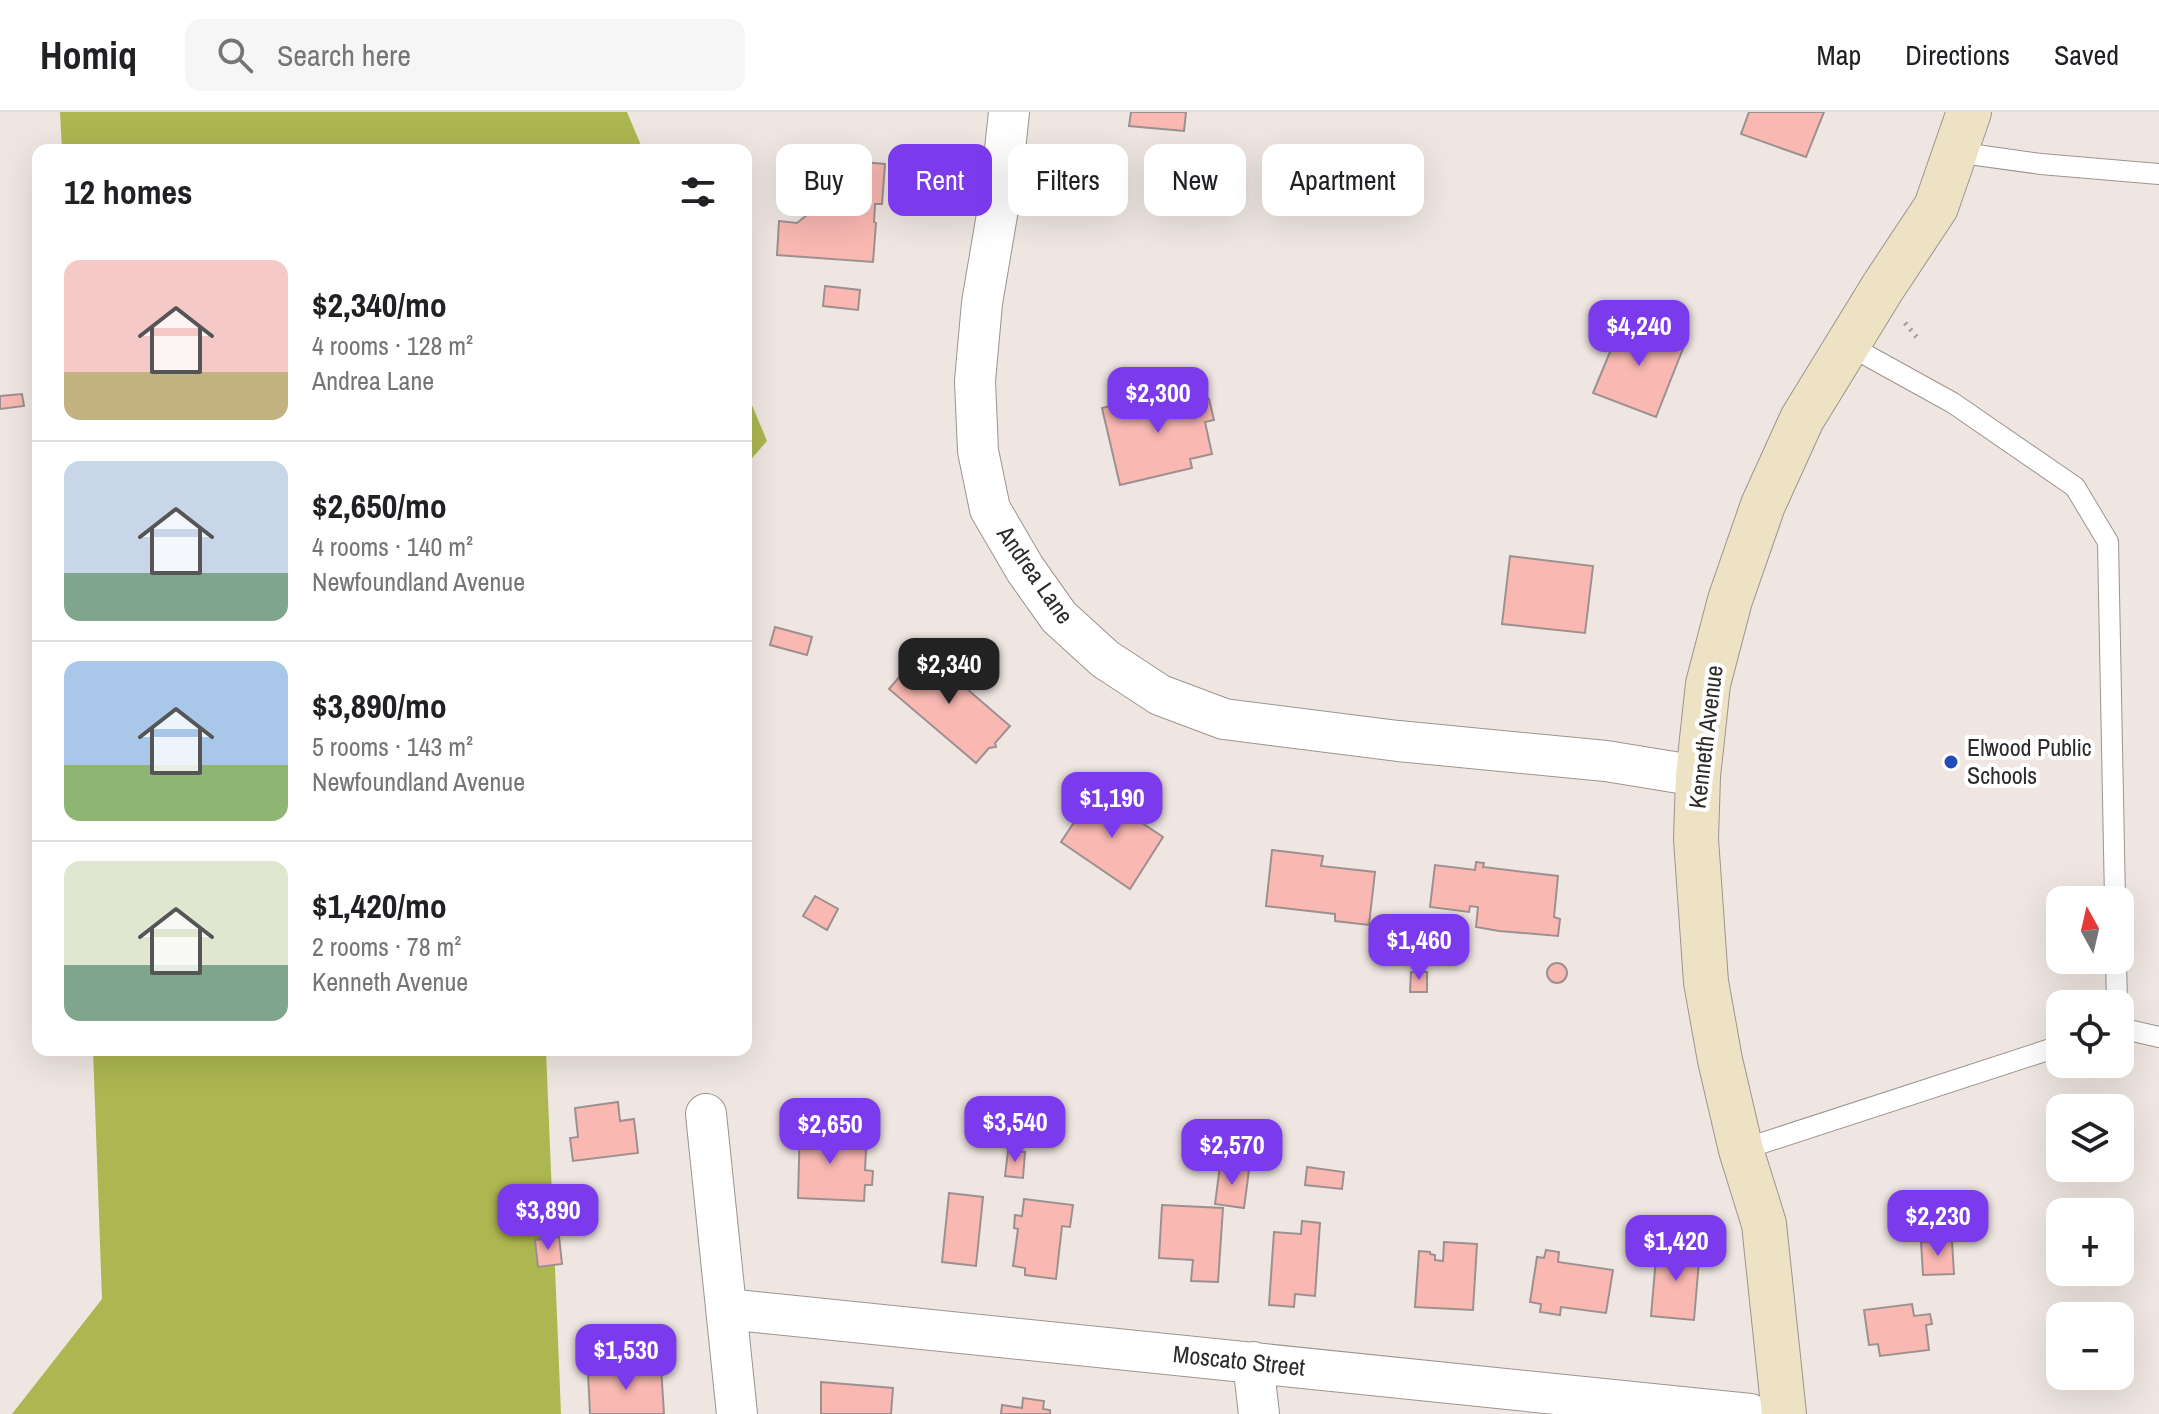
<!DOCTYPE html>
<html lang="en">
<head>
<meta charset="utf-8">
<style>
  body { margin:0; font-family:"Archivo Narrow",sans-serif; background:#f6f6f6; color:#202124; height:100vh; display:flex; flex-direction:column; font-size:30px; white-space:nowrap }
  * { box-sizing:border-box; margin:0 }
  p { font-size:26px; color:#757577 }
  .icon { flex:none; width:44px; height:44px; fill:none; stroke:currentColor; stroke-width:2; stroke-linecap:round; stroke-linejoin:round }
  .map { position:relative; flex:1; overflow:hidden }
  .details { position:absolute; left:32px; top:32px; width:720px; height:912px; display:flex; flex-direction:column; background:#fff; border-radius:16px; box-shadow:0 8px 32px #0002 }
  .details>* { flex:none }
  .hud { position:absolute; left:776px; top:32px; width:760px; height:72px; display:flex; gap:16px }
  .needle { width:52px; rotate:352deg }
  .controls { position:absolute; left:2046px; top:774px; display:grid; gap:16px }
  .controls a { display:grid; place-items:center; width:88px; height:88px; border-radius:16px; background:#fff; box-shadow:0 8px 32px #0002; font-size:40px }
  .price { position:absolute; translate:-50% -68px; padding:0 18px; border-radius:16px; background:#7c3aed; color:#fff; font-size:26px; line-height:52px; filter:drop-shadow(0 2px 4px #0008) }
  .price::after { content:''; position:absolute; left:50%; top:48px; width:24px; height:18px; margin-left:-12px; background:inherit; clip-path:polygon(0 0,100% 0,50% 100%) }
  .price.active { background:#222; color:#fff }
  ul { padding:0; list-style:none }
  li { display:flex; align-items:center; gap:24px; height:200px; padding:0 32px }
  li+li { border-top:2px solid #e0e0e0 }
  li span { display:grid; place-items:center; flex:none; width:224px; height:160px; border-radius:16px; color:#555 }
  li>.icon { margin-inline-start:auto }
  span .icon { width:96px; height:96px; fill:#fffc; stroke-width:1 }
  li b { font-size:34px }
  h2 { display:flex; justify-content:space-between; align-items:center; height:96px; padding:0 32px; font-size:34px }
  .pill { padding:0 28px; border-radius:16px; background:#fff; box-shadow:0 8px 32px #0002; font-size:28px; line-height:72px }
  .pill.active { background:#7c3aed; color:#fff }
  header { display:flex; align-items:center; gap:48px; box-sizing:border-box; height:112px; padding:0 40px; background:#fff; border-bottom:2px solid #e0e0e0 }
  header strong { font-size:38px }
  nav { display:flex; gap:44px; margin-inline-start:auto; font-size:28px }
  .search { width:560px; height:72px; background:#f6f6f6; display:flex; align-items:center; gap:20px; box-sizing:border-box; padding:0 28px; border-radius:16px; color:#757577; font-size:30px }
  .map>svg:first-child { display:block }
  .forest { fill:#acb751 }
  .building { fill:#f9b8b2; stroke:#9c9190; stroke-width:2 }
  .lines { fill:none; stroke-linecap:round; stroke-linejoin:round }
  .lane-casing { stroke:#9c948f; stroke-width:22 }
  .street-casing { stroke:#9c948f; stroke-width:42 }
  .secondary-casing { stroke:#9c948f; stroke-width:46 }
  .path { stroke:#a39d99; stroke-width:5; stroke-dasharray:2 6; stroke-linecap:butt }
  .lane { stroke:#fff; stroke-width:20 }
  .street { stroke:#fff; stroke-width:40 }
  .secondary { stroke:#eee2c4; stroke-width:44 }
  .poi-dot { fill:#204dba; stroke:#fff; stroke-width:3 }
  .labels { text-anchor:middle; stroke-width:8; stroke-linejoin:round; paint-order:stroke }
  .street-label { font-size:24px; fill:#2d2a28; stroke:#fff }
  .poi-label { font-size:24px; fill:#2d2a28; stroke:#fff; text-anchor:start }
</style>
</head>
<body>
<header>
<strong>Homiq</strong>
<div class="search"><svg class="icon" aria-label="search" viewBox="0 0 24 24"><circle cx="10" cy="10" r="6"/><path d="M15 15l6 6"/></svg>Search here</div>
<nav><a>Map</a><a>Directions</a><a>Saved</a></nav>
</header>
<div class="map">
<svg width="2159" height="1302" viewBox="0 0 2159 1302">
  <rect width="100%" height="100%" fill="#efe6e1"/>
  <path class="forest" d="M60 0H627L643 38H62Z
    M746 279 767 329 746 353Z
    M93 938H546L561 1302H12L102 1187Z"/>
  <path class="building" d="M1131 0H1186L1184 19 1129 14Z
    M1749 0H1824L1806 45 1741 22Z
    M828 47 885 52 882 92H875L874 110 876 111 873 150 777 143 779 109 797 111 813 98 815 72 826 73Z
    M825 174 860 178 858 198 823 194Z
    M1624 206 1684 234 1656 305 1593 281Z
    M1169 274 1174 296 1179 295 1186 284 1198 281 1209 287 1214 308 1205 310 1212 342 1190 347 1192 356 1120 373 1102 296 1136 288V286L1152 283 1151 279Z
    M22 282 24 294 0 297V284Z
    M1510 444 1593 454 1585 521 1502 512Z
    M775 515 812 525 807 543 770 533Z
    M924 536 961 567 959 570 1010 614 995 631 996 635 989 636 976 651 889 577Z
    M1099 682 1163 725 1130 777 1061 730 1092 683 1096 685Z
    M1272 738 1323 744 1321 754 1375 760 1369 813 1335 809V802L1266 794Z
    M1476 750 1484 751 1483 755 1558 764 1554 805 1560 807 1558 824 1499 819 1476 815 1478 795 1470 794 1469 800 1430 795 1435 753 1475 758Z
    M815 784 838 797 827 818 803 804Z
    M1547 861a10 10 0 1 1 20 0a10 10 0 1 1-20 0Z
    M1411 860H1427V880H1410Z
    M618 990 620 1009 634 1007 638 1041 573 1049 570 1026 578 1025 575 996Z
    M800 1012 840 1014 839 1036 866 1037 865 1058 873 1059 872 1073H865L864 1089 798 1086Z
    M1008 1039 1025 1040 1023 1066 1005 1064Z
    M1220 1054 1249 1058 1244 1096 1215 1092Z
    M1307 1055 1344 1060 1342 1077 1305 1073Z
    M949 1081 983 1085 976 1154 942 1150Z
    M1024 1087 1073 1093 1070 1115 1062 1114 1056 1167 1025 1163V1156L1013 1154 1018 1117 1014 1116 1015 1103 1022 1104Z
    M1162 1093 1223 1096 1218 1170 1191 1169 1193 1148 1159 1146Z
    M1302 1109 1320 1111 1315 1184 1295 1182 1294 1195 1269 1193 1274 1120 1301 1122Z
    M559 1125 562 1152 538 1155 535 1128Z
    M1952 1129 1954 1162 1923 1163 1921 1130Z
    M1444 1130 1477 1132 1473 1198 1415 1195 1419 1139 1430 1140V1142L1435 1143V1148L1443 1149Z
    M1657 1134 1700 1137 1694 1208 1651 1204Z
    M1546 1138 1559 1140 1558 1150 1613 1158 1606 1201 1561 1195 1560 1203 1540 1200 1541 1192 1530 1190 1537 1145 1544 1146Z
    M1912 1192 1914 1204 1930 1202 1932 1212 1926 1213 1929 1238 1880 1244 1878 1232 1869 1233 1864 1198Z
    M661 1255 664 1302H590L588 1260Z
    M821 1270 893 1276 891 1302H821Z
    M1023 1286 1044 1289 1043 1297 1050 1298V1302H1001L1002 1293 1022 1296Z"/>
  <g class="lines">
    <g class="lane-casing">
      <path id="lane" d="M1955 40 2041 52 2159 62
        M1848 233 1953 291 2075 375 2108 430 2115 788
        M2116 848 2117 892
        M2120 916 2159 925
        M1741 1038 2060 934"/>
    </g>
    <g class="street-casing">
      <path id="street" d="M1009 0 1000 85 982 191 975 269 978 339 990 397 1025 457 1059 505 1105 547 1160 583 1224 607 1398 629 1606 649 1698 664
        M706 1002 737 1302
        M727 1197 1750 1302
        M1253 1250 1259 1302"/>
    </g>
    <g class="secondary-casing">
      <path id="secondary" d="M1784 1302 1764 1112 1741 1038 1720 948 1706 870 1696 727 1698 664 1708 572 1730 488 1763 393 1802 307 1883 175 1936 95 1969 0"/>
    </g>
    <path class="path" d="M1905 211 1919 228"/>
    <use href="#lane" class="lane"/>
    <use href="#street" class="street"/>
    <use href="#secondary" class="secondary"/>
  </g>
  <circle class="poi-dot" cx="1951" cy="650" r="8"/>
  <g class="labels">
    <g class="street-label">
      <text transform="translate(1035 463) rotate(55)" y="8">Andrea Lane</text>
      <text transform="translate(1706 625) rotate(-83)" y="8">Kenneth Avenue</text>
      <text transform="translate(1239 1249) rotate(6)" y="8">Moscato Street</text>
    </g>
    <g class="poi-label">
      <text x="1967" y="644">Elwood Public<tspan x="1967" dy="28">Schools</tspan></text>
    </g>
  </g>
</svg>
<div class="controls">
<a><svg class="needle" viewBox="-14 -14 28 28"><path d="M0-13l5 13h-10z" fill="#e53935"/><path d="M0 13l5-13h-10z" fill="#757577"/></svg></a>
<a><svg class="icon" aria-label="locate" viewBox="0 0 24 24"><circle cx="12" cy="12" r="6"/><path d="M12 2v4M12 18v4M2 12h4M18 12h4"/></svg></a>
<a><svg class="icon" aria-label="layers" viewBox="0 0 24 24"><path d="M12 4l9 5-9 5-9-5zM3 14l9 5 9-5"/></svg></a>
<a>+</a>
<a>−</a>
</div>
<b class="price" style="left:1639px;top:256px">$4,240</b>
<b class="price" style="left:1158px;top:323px">$2,300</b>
<b class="price active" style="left:949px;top:594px">$2,340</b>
<b class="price" style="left:1112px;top:728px">$1,190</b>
<b class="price" style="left:1419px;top:870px">$1,460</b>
<b class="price" style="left:1015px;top:1052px">$3,540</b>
<b class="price" style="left:830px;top:1054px">$2,650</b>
<b class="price" style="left:1232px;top:1075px">$2,570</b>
<b class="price" style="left:548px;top:1140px">$3,890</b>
<b class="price" style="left:1938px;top:1146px">$2,230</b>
<b class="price" style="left:1676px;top:1171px">$1,420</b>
<b class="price" style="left:626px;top:1280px">$1,530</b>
<div class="hud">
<a class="pill">Buy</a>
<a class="pill active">Rent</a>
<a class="pill">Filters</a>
<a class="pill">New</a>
<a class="pill">Apartment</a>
</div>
<section class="details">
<h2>12 homes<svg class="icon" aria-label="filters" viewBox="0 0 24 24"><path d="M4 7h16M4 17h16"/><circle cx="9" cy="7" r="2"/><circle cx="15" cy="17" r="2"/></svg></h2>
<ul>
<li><span style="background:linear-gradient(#f6c9c9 70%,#c2b280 0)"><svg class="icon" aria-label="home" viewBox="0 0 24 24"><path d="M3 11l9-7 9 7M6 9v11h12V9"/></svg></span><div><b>$2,340/mo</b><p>4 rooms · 128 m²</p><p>Andrea Lane</p></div></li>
<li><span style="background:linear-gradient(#c9d6e8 70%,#7fa58c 0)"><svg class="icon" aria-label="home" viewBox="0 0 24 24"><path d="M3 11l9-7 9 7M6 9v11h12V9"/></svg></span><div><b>$2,650/mo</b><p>4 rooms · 140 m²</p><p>Newfoundland Avenue</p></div></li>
<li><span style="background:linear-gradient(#a9c7e8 65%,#8fb573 0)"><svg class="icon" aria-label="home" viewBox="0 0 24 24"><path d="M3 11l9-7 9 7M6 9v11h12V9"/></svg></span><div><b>$3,890/mo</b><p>5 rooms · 143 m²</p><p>Newfoundland Avenue</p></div></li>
<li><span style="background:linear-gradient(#dfe7d0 65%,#7fa58c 0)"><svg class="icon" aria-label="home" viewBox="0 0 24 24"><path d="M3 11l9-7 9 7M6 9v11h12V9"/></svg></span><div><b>$1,420/mo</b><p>2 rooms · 78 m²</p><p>Kenneth Avenue</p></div></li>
</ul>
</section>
</div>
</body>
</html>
